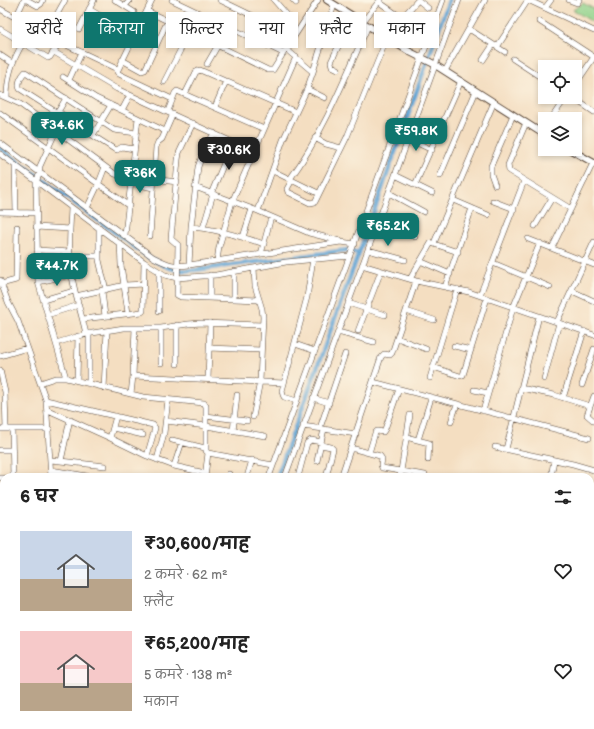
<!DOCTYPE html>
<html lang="hi">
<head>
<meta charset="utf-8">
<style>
  body { margin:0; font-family:"Balsamiq Sans","Playpen Sans Deva",sans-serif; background:#f6f6f6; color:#222; height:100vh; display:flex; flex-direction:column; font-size:15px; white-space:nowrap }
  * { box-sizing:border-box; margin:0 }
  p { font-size:13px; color:#767676 }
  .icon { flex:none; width:22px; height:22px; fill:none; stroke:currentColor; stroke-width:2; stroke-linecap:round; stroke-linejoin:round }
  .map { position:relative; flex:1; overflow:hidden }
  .details { position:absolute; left:0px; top:473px; width:594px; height:256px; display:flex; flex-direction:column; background:#fff; border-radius:12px 12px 0 0; box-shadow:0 2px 6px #0003 }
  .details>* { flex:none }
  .top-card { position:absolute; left:12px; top:12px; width:570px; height:36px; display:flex; gap:8px }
  .tools { position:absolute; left:538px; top:60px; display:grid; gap:8px }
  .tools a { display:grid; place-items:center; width:44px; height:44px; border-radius:0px; background:#fff; box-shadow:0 2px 6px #0003; font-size:20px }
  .price { position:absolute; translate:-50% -34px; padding:0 9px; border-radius:8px; background:#0f766e; color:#fff; font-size:13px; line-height:26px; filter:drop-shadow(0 1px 2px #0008) }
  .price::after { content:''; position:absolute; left:50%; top:24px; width:12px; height:9px; margin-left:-6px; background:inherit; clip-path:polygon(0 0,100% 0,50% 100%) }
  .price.active { background:#222; color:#fff }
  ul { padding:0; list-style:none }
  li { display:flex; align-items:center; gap:12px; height:100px; padding:0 20px }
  li span { display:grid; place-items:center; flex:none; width:112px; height:80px; border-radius:0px; color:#555 }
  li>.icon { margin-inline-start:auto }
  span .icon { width:48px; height:48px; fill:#fffc; stroke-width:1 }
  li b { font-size:17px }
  h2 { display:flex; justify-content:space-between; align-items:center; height:48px; padding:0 20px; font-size:17px }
  .pill { padding:0 14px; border-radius:0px; background:#fff; box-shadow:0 2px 6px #0003; font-size:14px; line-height:36px }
  .pill.active { background:#0f766e; color:#fff }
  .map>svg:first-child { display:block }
  .green { fill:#8ed189; stroke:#647e54 }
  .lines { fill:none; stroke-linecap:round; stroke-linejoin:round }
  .canal { stroke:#5fa3d4; stroke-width:4.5 }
  .minor-casing { stroke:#574536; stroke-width:6 }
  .tertiary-casing { stroke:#574536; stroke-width:8 }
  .trunk-casing { stroke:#574536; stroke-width:10 }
  .minor { stroke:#fff; stroke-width:5 }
  .tertiary { stroke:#fff; stroke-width:6 }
  .trunk { stroke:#fff; stroke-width:9 }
</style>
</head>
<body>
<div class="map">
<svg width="594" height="729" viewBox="0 0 594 729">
  <rect width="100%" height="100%" fill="#fcf5e5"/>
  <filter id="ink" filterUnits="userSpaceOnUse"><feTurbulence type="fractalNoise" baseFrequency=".025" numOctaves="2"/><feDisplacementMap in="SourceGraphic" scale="8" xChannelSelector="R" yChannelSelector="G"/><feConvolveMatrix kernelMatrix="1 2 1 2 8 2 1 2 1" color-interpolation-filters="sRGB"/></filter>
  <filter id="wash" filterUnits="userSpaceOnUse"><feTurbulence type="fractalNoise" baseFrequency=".012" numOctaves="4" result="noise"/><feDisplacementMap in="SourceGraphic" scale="16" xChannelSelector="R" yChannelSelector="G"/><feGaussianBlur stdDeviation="0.9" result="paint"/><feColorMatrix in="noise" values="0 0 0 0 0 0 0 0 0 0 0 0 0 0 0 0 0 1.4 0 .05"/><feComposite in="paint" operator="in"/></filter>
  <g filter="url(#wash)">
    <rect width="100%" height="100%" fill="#f4dec1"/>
    <path class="green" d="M583 3 594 9V23L573 10Z"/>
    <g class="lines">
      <path class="canal" d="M0 148 148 257C167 267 172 272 195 270L347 250 359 253
        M277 477 372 217 449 0
        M182 729 184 725"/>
    </g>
  </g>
  <g filter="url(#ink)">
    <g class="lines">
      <g class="minor-casing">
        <path id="minor" d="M27 0 38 6 41 4 43 0
          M115 0 134 12
          M152 0 117 72 119 74 172 99
          M172 0 283 53
          M220 0 253 16 292 40
          M274 0 287 15
          M293 0 296 3
          M418 0 428 8
          M528 0 594 31
          M569 0 577 3 579 0
          M379 2 402 18 418 0
          M125 6 130 0
          M545 8 551 0
          M0 9 60 42 117 69
          M89 9 134 36
          M147 11 268 70H273L286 49 318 0
          M16 17 24 0
          M539 21 594 57
          M362 23 380 0
          M0 29 48 58 50 57 60 42
          M79 29 94 0
          M469 29 505 52
          M46 34 65 0
          M497 47 528 0
          M286 49 313 72
          M54 52 117 89 254 152
          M0 55 12 63
          M513 59 545 80
          M122 60 142 71 145 70 168 20
          M483 60 493 45
          M207 64 218 45
          M338 69 332 66 331 62 352 17
          M445 71 485 0
          M63 77 96 98 165 131
          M69 80 82 52
          M164 82 190 31
          M575 85 594 57
          M307 89 325 98
          M185 94 196 72 200 70 296 112
          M0 95 20 104 115 174 131 178
          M572 97 594 112
          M7 98C7 77 12 61 23 43
          M215 107 226 81
          M122 110 130 95
          M168 111 175 93 177 91 264 129
          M58 112 66 98
          M0 113 129 206
          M551 119 566 97
          M193 123 179 153 178 160 171 239 178 245 177 295 181 297 234 299
          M526 123 508 165 509 171 571 209
          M53 129 62 114
          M56 131 40 166 39 175 36 182 38 282 66 378
          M93 135 111 105
          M315 138 326 144 341 148
          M409 139 432 150
          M0 143 153 257C167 264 173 267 189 265L341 242 355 244
          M134 149 122 147 117 150 114 149 20 89C17 84 21 76 25 72L27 73 114 130 136 133
          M0 154 144 262 165 275 177 278 216 275 286 262 349 256
          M15 165 16 213
          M273 171 318 193
          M395 175 432 193
          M440 176 476 91
          M153 179 177 182
          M290 179C324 132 345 78 368 26
          M292 180 287 189 288 192 310 203 315 202 347 137 387 38
          M131 183 153 188
          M415 185 461 81
          M495 185 491 174V166L513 115
          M195 187 258 211 309 233 340 241
          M389 193 424 212
          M211 194 233 142
          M453 200 488 215
          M493 201 514 209
          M71 208C70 230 68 254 72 276 75 296 82 315 86 334
          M87 208 98 185 105 167
          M258 211 283 140 307 89 313 72 334 5
          M0 212 36 213
          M361 223 376 228
          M377 224 415 237
          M535 226 552 198
          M36 227 70 229
          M99 227V260L106 290
          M191 227C216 229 240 236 264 244
          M203 228 213 194
          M125 235 138 118
          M150 236 156 147 158 142 162 139 173 114
          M243 237 252 209
          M528 239 594 265
          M120 243 121 265 128 313
          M434 243 494 102
          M552 248 593 163
          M37 250 70 252
          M368 250 405 260
          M261 254 271 217
          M71 256H99
          M217 261 219 247 232 202 296 57
          M420 261 450 274
          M493 263 550 287
          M189 265 191 227 198 167 203 153 214 133
          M362 265 416 281 469 292 594 335
          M234 271V299L259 300
          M410 279 431 243 458 252
          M0 280 8 302 18 321 46 400 51 477
          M38 282 71 275
          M1 284 16 280 17 227
          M445 287 472 208
          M102 291 105 316
          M572 291 594 301
          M480 295 524 181
          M76 296 125 285 144 284
          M210 298V275
          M43 300 74 291
          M348 303 385 315
          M159 311V272
          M406 311 434 320
          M47 315 79 305
          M83 319 142 312 143 311 144 262
          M557 322 594 242
          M177 325V364
          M161 328V363
          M358 331 381 271
          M338 332 374 342
          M397 338 426 349
          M56 343 86 334 124 328H161L188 324 201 323 262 325
          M295 344 315 351
          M454 346 471 350
          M209 348 261 350
          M0 356 27 348
          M433 367 460 376 463 375 487 298
          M0 370 5 392 6 429
          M133 376 284 383
          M430 378 457 289
          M208 379 210 323
          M544 379 559 323
          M77 380 78 336
          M373 382 589 438
          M40 383 55 378H66L143 397 204 403 206 406V451L208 453 273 465
          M89 384V333
          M582 385 594 349
          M104 388 107 331
          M521 388 554 395 590 406
          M474 390 488 393
          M131 394 133 376 135 328
          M594 396 587 415 594 421
          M313 398 329 403
          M563 398 584 331
          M46 400 153 425 155 428 147 456
          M297 401 284 397 283 395 282 391 307 297 313 259
          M48 410 110 438 147 456 174 466 205 473
          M483 411 513 308 540 243
          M206 416 247 421
          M253 417 260 381 263 317 262 309 255 286 254 268
          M166 421 206 426 265 436
          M451 422 457 404
          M303 426 356 434
          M113 428 143 435
          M320 428 345 354
          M0 429H49
          M12 429 13 477
          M233 431 237 395
          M406 437 429 443 428 460
          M110 438 116 416
          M172 440 205 448
          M418 440 431 398
          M321 445 331 447 333 449 326 477
          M495 447 573 464 594 470
          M351 448 380 456 382 459 381 465 382 468 425 475
          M506 449 539 316
          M0 450H13
          M369 453 375 433 377 431 383 432 385 429 399 389
          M51 460 105 466
          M157 460 164 433 168 400
          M61 461 70 419
          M317 461 324 429
          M174 466 182 442
          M51 470 93 477
          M205 477 208 453
          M229 477V474
          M247 477 252 460
          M269 477 443 0
          M285 477 459 0
          M298 477 307 443 311 440 321 442
          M342 477V474L381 357 384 354 390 355 392 353 416 281
          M400 477 410 415
          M551 477 554 460
          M0 478H4
          M0 501H4
          M0 526H4
          M0 552 4 553
          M0 569H4
          M0 585H4
          M590 590 594 592
          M0 604H4
          M590 673 594 665
          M0 699H4
          M0 725H6
          M68 725V729
          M176 729 178 725
          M310 729V725
          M330 729 331 725
          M355 729V725"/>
      </g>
      <g class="tertiary-casing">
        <path id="tertiary" d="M327 0 410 52 432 63 545 135
          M569 149 594 163
          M200 725 203 729
          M136 729 138 725
          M142 729 144 725
          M191 729 193 725"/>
      </g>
      <g class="trunk-casing">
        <path id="trunk" d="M0 652H4
          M590 706 594 707"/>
      </g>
      <use href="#minor" class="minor"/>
      <use href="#tertiary" class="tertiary"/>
      <use href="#trunk" class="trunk"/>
    </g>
  </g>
</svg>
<div class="tools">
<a><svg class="icon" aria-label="locate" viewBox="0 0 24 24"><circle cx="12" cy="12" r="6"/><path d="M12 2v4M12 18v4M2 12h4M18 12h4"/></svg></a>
<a><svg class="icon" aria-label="layers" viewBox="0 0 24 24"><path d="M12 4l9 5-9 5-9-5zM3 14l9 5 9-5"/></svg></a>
</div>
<b class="price" style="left:62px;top:146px">₹34.6K</b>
<b class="price" style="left:416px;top:152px">₹59.8K</b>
<b class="price active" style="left:229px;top:171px">₹30.6K</b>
<b class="price" style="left:140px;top:194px">₹36K</b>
<b class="price" style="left:388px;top:247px">₹65.2K</b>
<b class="price" style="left:57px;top:287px">₹44.7K</b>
<div class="top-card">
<a class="pill">खरीदें</a>
<a class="pill active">किराया</a>
<a class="pill">फ़िल्टर</a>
<a class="pill">नया</a>
<a class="pill">फ़्लैट</a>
<a class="pill">मकान</a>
</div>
<section class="details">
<h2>6 घर<svg class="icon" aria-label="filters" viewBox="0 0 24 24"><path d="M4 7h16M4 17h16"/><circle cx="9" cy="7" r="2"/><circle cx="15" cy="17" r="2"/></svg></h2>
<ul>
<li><span style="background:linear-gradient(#c9d6e8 60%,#b9a48a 0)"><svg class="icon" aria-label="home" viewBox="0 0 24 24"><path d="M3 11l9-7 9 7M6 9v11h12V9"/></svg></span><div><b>₹30,600/माह</b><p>2 कमरे · 62 m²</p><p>फ़्लैट</p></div><svg class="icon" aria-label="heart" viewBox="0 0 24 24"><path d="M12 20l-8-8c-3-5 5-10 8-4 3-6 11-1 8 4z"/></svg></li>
<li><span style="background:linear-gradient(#f6c9c9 65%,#b9a48a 0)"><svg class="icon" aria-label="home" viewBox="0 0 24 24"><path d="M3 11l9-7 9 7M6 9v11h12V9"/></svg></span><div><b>₹65,200/माह</b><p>5 कमरे · 138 m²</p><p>मकान</p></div><svg class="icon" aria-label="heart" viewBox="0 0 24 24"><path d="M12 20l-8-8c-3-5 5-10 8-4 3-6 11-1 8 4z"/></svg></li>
</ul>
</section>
</div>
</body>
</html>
